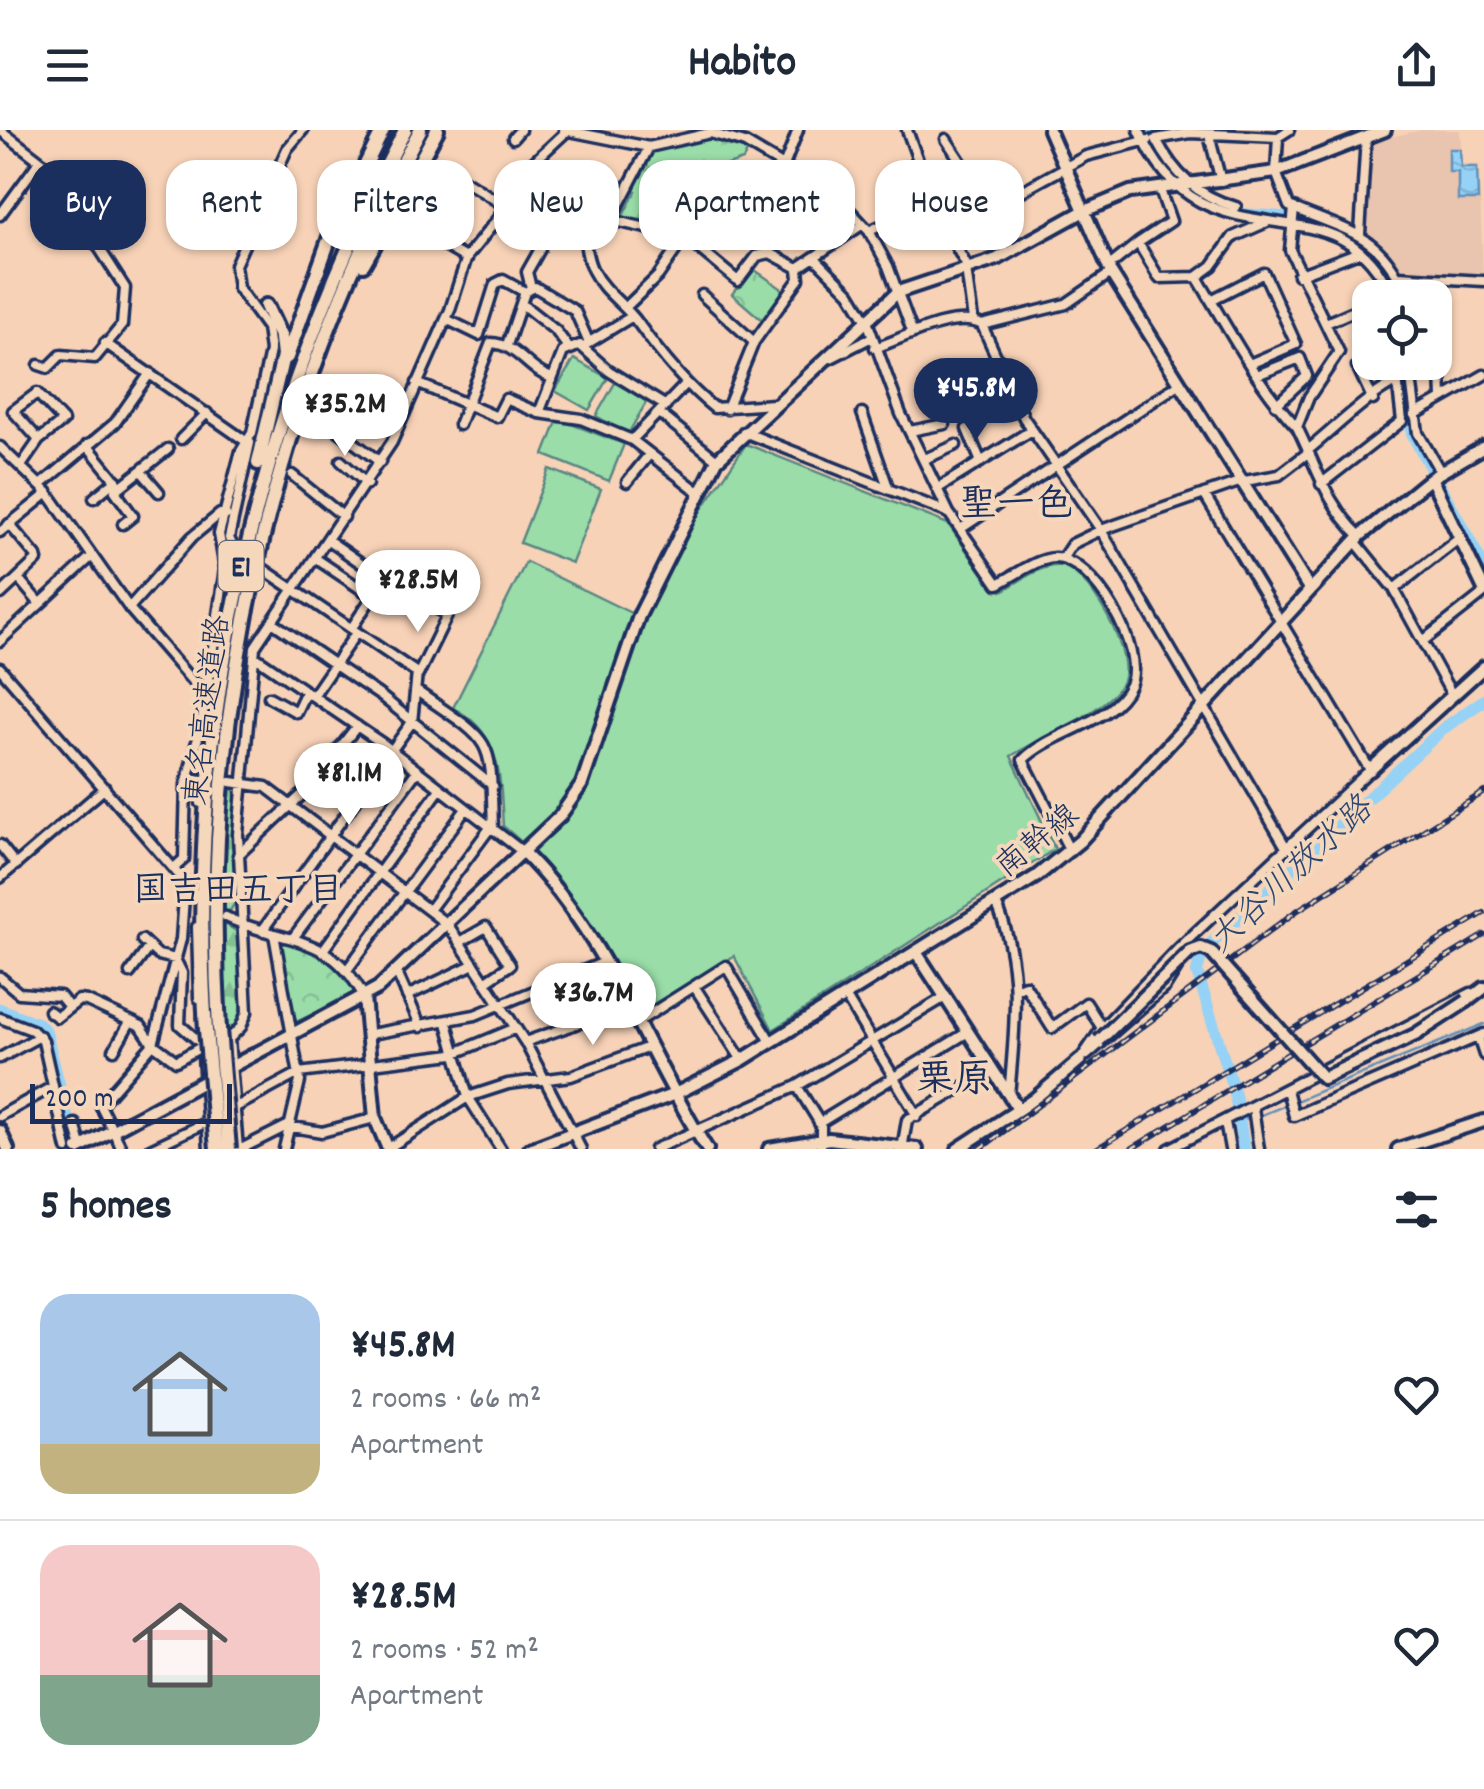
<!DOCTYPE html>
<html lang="en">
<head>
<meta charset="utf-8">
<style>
  body { margin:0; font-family:Dekko,"Klee One",sans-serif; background:#f6f6f7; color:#1f2937; height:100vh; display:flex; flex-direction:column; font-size:38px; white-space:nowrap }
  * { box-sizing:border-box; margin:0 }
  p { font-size:32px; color:#747a83 }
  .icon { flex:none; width:55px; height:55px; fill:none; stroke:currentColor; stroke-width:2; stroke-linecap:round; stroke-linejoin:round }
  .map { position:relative; height:1019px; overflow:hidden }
  .drawer { display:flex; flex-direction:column; background:#fff; flex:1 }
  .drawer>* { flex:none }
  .top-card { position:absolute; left:30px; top:30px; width:1425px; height:90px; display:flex; gap:20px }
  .tools { position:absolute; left:1352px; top:150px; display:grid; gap:20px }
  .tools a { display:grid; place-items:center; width:100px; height:100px; border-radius:20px; background:#fff; box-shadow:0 2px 8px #0004; font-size:50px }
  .scale { position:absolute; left:30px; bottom:25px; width:202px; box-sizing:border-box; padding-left:10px; border:5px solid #1b2f5e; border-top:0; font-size:28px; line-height:35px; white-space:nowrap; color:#1b2f5e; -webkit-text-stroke:8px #f5d7bb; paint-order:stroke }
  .price { position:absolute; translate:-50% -85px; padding:0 22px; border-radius:35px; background:#fff; color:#222; font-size:32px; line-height:65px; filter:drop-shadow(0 2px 5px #0008) }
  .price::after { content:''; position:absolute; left:50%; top:60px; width:30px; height:22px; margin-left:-15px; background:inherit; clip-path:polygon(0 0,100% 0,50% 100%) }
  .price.current { background:#1b2f5e; color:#fff }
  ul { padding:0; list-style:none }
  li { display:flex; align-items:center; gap:30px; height:250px; padding:0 40px }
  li+li { border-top:2px solid #e0e1e3 }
  li span { display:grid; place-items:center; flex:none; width:280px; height:200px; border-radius:30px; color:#555 }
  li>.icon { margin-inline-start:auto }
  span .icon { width:120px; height:120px; fill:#fffc; stroke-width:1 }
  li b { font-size:42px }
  h2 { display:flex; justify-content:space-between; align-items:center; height:120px; padding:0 40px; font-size:42px }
  .tag { padding:0 35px; border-radius:30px; background:#fff; box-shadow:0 2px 8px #0004; font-size:35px; line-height:90px }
  .tag.current { background:#1b2f5e; color:#fff }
  header { display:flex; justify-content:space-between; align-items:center; height:130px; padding:0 40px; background:#fff; font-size:45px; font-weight:700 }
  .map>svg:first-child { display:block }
  .built { fill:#e9c4ae }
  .forest { fill:url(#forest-firs); stroke:#5a8683; stroke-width:2.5 }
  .park { fill:url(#park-crowns); stroke:#5a8683; stroke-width:2.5 }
  .pitch { fill:#9adda8; stroke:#5a8683; stroke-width:2.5 }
  .water { fill:url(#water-waves); stroke:#6491b9; stroke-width:2.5 }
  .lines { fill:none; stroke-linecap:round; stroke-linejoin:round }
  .stream { stroke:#6491b9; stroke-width:2.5 }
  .river { stroke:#95d2f6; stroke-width:12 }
  .street-casing { stroke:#1b2f5e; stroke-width:15 }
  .secondary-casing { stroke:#1b2f5e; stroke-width:18 }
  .highway-casing { stroke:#1b2f5e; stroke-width:20 }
  .street { stroke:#f5d7bb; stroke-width:8 }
  .secondary { stroke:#f5d7bb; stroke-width:10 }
  .highway { stroke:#f5d7bb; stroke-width:12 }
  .rail-casing { stroke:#1b2f5e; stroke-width:6 }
  .rail { stroke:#f5d7bb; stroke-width:2.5; stroke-dasharray:8; stroke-linecap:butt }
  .secondary-bridge-casing { stroke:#1b2f5e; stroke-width:18; stroke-linecap:butt }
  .highway-bridge-casing { stroke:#1b2f5e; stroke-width:20; stroke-linecap:butt }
  .secondary-bridge { stroke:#f5d7bb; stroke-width:10 }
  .highway-bridge { stroke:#f5d7bb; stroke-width:12 }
  .labels { text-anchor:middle; stroke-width:8; stroke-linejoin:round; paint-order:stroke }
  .shield { fill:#f5d7bb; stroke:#5c617a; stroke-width:2.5 }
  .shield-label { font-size:30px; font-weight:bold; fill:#1b2f5e }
  .street-label { font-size:32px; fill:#1b2f5e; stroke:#f5d7bb }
  .water-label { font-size:35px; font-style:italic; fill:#2d4775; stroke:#f5d7bb }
  .neighbourhood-label { font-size:35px; font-weight:bold; fill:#1b2f5e; stroke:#f5d7bb }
  .quarter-label { font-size:38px; font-weight:bold; fill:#1b2f5e; stroke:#f5d7bb }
</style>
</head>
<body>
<header><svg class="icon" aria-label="menu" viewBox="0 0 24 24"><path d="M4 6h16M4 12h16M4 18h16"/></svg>Habito<svg class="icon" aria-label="share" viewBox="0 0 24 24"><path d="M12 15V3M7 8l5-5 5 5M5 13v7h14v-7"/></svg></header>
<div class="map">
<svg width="1484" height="1019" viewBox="0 0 1484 1019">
  <defs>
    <pattern id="forest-firs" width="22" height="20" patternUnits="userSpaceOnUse" patternTransform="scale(2.5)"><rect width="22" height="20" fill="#9adda8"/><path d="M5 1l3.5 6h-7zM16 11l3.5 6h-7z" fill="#84be93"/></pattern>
    <pattern id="park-crowns" width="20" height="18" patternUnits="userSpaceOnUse" patternTransform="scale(2.5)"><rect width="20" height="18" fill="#9adda8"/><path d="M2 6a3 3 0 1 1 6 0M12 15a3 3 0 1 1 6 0" fill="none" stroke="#84be93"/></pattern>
    <pattern id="water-waves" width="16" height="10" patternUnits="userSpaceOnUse" patternTransform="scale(2.5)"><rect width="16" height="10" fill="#95d2f6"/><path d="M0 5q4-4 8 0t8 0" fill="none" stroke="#80b5d5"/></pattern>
  </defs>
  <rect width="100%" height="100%" fill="#f7d2b7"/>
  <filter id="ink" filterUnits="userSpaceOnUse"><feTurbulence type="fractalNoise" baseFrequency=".01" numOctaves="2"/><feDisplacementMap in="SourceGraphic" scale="20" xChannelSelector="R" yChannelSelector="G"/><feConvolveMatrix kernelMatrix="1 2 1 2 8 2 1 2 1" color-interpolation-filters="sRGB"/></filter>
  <g filter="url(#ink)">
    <path class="built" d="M1421 0H1460L1462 34 1479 35 1483 148 1399 143 1363 95 1368 12Z"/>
    <path class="forest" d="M723 6 749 19 743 30 716 39 748 85 728 96 713 86 693 111 683 104 621 89 636 61 628 58 652 18Z
      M232 657 236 664V771L230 781 223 780 227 658Z
      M222 792 236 801C238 830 253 886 226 903Z"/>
    <path class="park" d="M752 138 785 161 764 192 732 164Z
      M278 809C313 816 339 832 356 864L292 894Z"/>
    <path class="pitch" d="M574 229 608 248 589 280 555 261Z
      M615 253 647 271 628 304 596 286Z
      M558 289 624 314 609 351 544 325Z
      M746 314 948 394 990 454 1002 461C1019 452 1046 430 1065 437 1092 447 1138 529 1121 555 1103 583 1041 608 1011 626L1055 719 773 900 734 826 640 882C605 811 565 747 503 696 500 648 502 602 453 578L526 432 631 483Z
      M549 339 601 359 572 433 520 413Z"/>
    <path class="water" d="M1449 19H1460L1461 37H1477L1478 70H1458V42H1449Z"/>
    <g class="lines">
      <path class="stream" d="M1259 986 1484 894
        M1240 991 1251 988"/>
      <path class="river" d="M1146 0 1178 53
        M1240 84C1306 87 1375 95 1398 168
        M1403 232 1412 304 1484 437
        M0 879 39 894 46 902 75 1019
        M1244 1019 1235 965 1197 842 1202 822 1444 598 1484 570"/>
      <g class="street-casing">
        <path id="street" d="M0 0 65 50 75 64 78 85 125 158 122 195 95 228 61 225 48 238 39 235
          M564 0 649 17 710 3 745 13 838 68 869 101 888 136 912 201
          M907 0 937 83 968 138
          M1139 0C1202 148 1341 39 1392 168
          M1209 5 1221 51
          M1278 7 1276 42 1289 76C1345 101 1383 102 1407 168
          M513 8 520 0
          M946 9 991 78
          M784 36 798 0
          M459 47 505 76
          M508 69 535 84 529 107 540 119 527 142 531 158
          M1236 77C1197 66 1174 44 1156 9L1190 3 1278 7 1289 0
          M1294 78 1290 120 1339 222 1309 267 1297 297C1317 337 1326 374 1360 406
          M0 85 38 33
          M748 88 770 123
          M611 90 649 17
          M403 92 467 129
          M569 94 611 90 668 103 697 117 738 151 757 126 770 123 798 138 799 149 754 212 727 279
          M583 96C585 111 586 128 593 141 604 163 626 175 638 193 660 224 684 254 714 278L774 274
          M201 98 235 64 256 86
          M869 101 889 92 937 83
          M949 101 1086 26 1148 10
          M1360 104 1366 7
          M1138 113 1171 91 1159 57
          M815 128 850 163 867 191 901 284 949 383
          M1108 137 1138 113 1159 148 1197 147 1212 136 1233 107 1267 92
          M798 138 860 96
          M966 139 973 190
          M1298 145 1359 122
          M1398 146 1484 151
          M1197 147C1227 197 1258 256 1297 297
          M1438 151 1442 269
          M702 165 754 212
          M1211 170 1264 143 1296 214 1252 233
          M523 175 556 201 568 217
          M625 178 658 146 684 108
          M446 189 479 205 495 154 503 150 525 162
          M1326 193 1370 174
          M982 195 1024 288 1101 400 1287 719
          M105 213 247 312
          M588 213 631 187
          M507 215 525 162 535 157 575 181 589 213
          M875 218C902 209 955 180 982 195L1066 174 1111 143
          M831 228 872 207
          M1409 232 1418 303 1441 343
          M1357 236 1373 270
          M1257 245 1300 228 1307 246 1276 275
          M417 253 497 287 506 269 539 283 563 222 580 215 609 241 666 276
          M685 255 632 310 700 363
          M539 283 581 289 632 310
          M659 283 717 330
          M862 283 888 357
          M1414 285 1484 245
          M459 295 491 213C517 214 528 241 552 248
          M332 296 380 332
          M967 299 981 332
          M910 301 945 294
          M744 302 949 383 998 454C1014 446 1036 429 1054 428 1094 427 1146 521 1130 555 1112 594 1051 601 1023 630L1070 721
          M181 309 207 283
          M87 315 120 356
          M0 317 48 363 129 478 205 566
          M1308 320C1335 299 1380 252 1411 247
          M925 329 956 315
          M341 331 367 354
          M21 336 39 310 63 291 37 263 13 281 39 310
          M141 341 159 362
          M292 345 344 387
          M627 352 648 326
          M1321 354 1402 291 1395 232
          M41 355 115 293 150 243
          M940 357 1032 300
          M94 368 116 350
          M9 394 36 426 37 430 18 448 40 474
          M123 394 133 386 115 361 168 319
          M962 398 1179 254
          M0 402 48 363
          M328 410 384 449 351 499
          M1355 411 1394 459 1452 565
          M234 419 229 408 250 313
          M315 428 373 467
          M1062 429 1072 414 1101 400 1239 352 1279 345 1309 322
          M262 438 417 543 412 592 262 801
          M1394 459 1461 407
          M1 464 18 448
          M428 470 453 430
          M129 478 192 407 220 384 226 385
          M272 492 382 567 493 656
          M0 511 92 426
          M1423 511 1484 463
          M254 526 383 614 523 722
          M0 538 198 767
          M418 545 447 486 420 465
          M418 562C497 616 490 606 493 700
          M313 566 356 503
          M269 567 296 582 306 561
          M189 648 202 650 201 673
          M231 652 266 657 448 795 525 912 581 1019
          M0 715 16 735
          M238 725 306 661 357 596
          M174 738 184 729 186 654 201 596 225 439 219 404 241 321 252 303 270 221 267 198 238 158 235 135 287 19 303 0
          M0 748 105 658
          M996 773C1023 834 1015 899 1009 965
          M429 780 490 698
          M226 787C284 815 330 801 364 867
          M197 797 199 868
          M274 804 300 951 284 1019
          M293 808 417 641
          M142 810 158 825 175 829 182 843 180 895 202 914
          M460 812 486 797 510 835 485 852
          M324 819 440 659
          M347 840 466 679
          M130 843 149 817
          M397 843 421 897
          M0 847 19 863 60 866 69 877
          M694 856 742 930
          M1015 859 1025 855 1052 898 1086 873 1102 898
          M407 866 474 834
          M845 866 917 986
          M49 881 57 887 79 870 87 871 141 896 153 914 176 931 210 912
          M0 888 32 900 43 911 67 1019
          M447 893 468 967 501 1019
          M636 893 726 836 771 912
          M371 904 475 885 605 832
          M1478 907 1484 925
          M525 912 627 876
          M114 920 130 892
          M1087 925 1165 857 1177 838
          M203 926 209 1019
          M0 928 40 906
          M1080 930 1102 898 1179 818 1370 640 1204 364
          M797 956 821 995V1019
          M1287 960 1294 986 1484 904
          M234 978 299 943 453 924 516 898
          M1253 978 1259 1019
          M0 986 52 957
          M1225 992 1230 1019
          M819 993 968 902
          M75 994 82 1018
          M122 1019 100 975 153 914 181 809 185 753
          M150 1019 207 992
          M238 1019 229 909 241 897 247 882 238 704 255 517 392 312 450 180 467 127 499 87 524 41 568 0
          M241 1019 287 996 322 1002 375 988
          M387 1019 468 967 508 954 571 946 649 917
          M655 1019 797 956 945 867
          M902 1019 907 990 992 940
          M1169 1019 1471 863"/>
      </g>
      <g class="secondary-casing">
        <path id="secondary" d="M1049 0 1111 143 1310 460
          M1431 348 1484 459
          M1370 640 1484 537
          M523 722C607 805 645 921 707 1019
          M916 822 1018 979
          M364 867 375 988 388 1019
          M1467 871 1484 858
          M0 1001 8 1019
          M78 1019 378 858 560 686 582 654 639 486 717 330 898 162 997 129 1082 82 1130 62 1276 42 1385 0
          M530 1019 675 964 742 930 1037 746 1080 711 1360 406 1431 348 1484 317
          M769 1019 829 1009 917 1019
          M958 1019 1033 970 1080 930
          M1398 1019 1484 991"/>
      </g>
      <g class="highway-casing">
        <path id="highway" d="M407 55 437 0
          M363 134 408 56 440 39
          M287 227 330 107 383 0
          M258 333 283 226 281 208 266 176
          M219 899C199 584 271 278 420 0
          M206 900C184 585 259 279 405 0"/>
      </g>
      <use href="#street" class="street"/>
      <use href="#secondary" class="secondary"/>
      <use href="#highway" class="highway"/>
      <g class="rail-casing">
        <path id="rail" d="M980 1019 1295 782 1484 662
          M1096 1019 1484 783
          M1131 1019 1484 805"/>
      </g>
      <use href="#rail" class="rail"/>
      <g class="secondary-bridge-casing">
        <path id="secondary-bridge" d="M1099 911 1190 822 1201 818 1211 822 1323 948 1415 905 1467 871"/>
      </g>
      <g class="highway-bridge-casing">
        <path id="highway-bridge" d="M219 899 229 1019
          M206 900 217 1019"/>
      </g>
      <use href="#secondary-bridge" class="secondary-bridge"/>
      <use href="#highway-bridge" class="highway-bridge"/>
    </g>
  </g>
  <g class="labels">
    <rect class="shield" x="218.5" y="411" width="45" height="50" rx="8"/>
    <g class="shield-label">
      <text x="241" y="446">E1</text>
    </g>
    <g class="street-label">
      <text transform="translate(205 580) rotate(-83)" y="11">東名高速道路</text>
      <text transform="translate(1036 709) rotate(-39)" y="11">南幹線</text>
    </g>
    <g class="water-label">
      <text transform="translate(1289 743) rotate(-43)" y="12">大谷川放水路</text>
    </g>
    <g class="neighbourhood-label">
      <text x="238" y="770">国吉田五丁目</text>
    </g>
    <g class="quarter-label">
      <text x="1016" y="385">聖一色</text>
      <text x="954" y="960">栗原</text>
    </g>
  </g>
</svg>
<div class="tools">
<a><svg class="icon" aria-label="locate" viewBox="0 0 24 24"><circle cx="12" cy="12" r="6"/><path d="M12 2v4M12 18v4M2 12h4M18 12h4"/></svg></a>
</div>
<div class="scale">200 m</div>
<b class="price current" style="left:976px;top:313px">¥45.8M</b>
<b class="price" style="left:345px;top:329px">¥35.2M</b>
<b class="price" style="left:418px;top:505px">¥28.5M</b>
<b class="price" style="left:349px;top:698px">¥81.1M</b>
<b class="price" style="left:593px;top:918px">¥36.7M</b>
<div class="top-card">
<a class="tag current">Buy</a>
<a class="tag">Rent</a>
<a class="tag">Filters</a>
<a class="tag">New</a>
<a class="tag">Apartment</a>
<a class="tag">House</a>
</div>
</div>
<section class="drawer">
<h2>5 homes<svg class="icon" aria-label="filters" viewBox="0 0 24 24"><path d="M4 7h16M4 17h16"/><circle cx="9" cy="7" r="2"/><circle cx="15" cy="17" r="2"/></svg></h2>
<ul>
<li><span style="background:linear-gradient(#a9c7e8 75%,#c2b280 0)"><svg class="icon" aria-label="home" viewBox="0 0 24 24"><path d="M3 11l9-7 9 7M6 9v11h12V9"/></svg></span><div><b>¥45.8M</b><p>2 rooms · 66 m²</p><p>Apartment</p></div><svg class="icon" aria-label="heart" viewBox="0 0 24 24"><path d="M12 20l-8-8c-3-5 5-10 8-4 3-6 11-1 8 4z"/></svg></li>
<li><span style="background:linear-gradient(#f6c9c9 65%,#7fa58c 0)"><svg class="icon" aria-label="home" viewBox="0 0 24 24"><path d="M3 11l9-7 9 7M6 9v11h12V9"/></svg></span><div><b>¥28.5M</b><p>2 rooms · 52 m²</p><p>Apartment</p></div><svg class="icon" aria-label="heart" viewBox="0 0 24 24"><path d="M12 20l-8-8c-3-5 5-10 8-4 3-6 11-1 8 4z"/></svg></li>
</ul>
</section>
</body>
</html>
